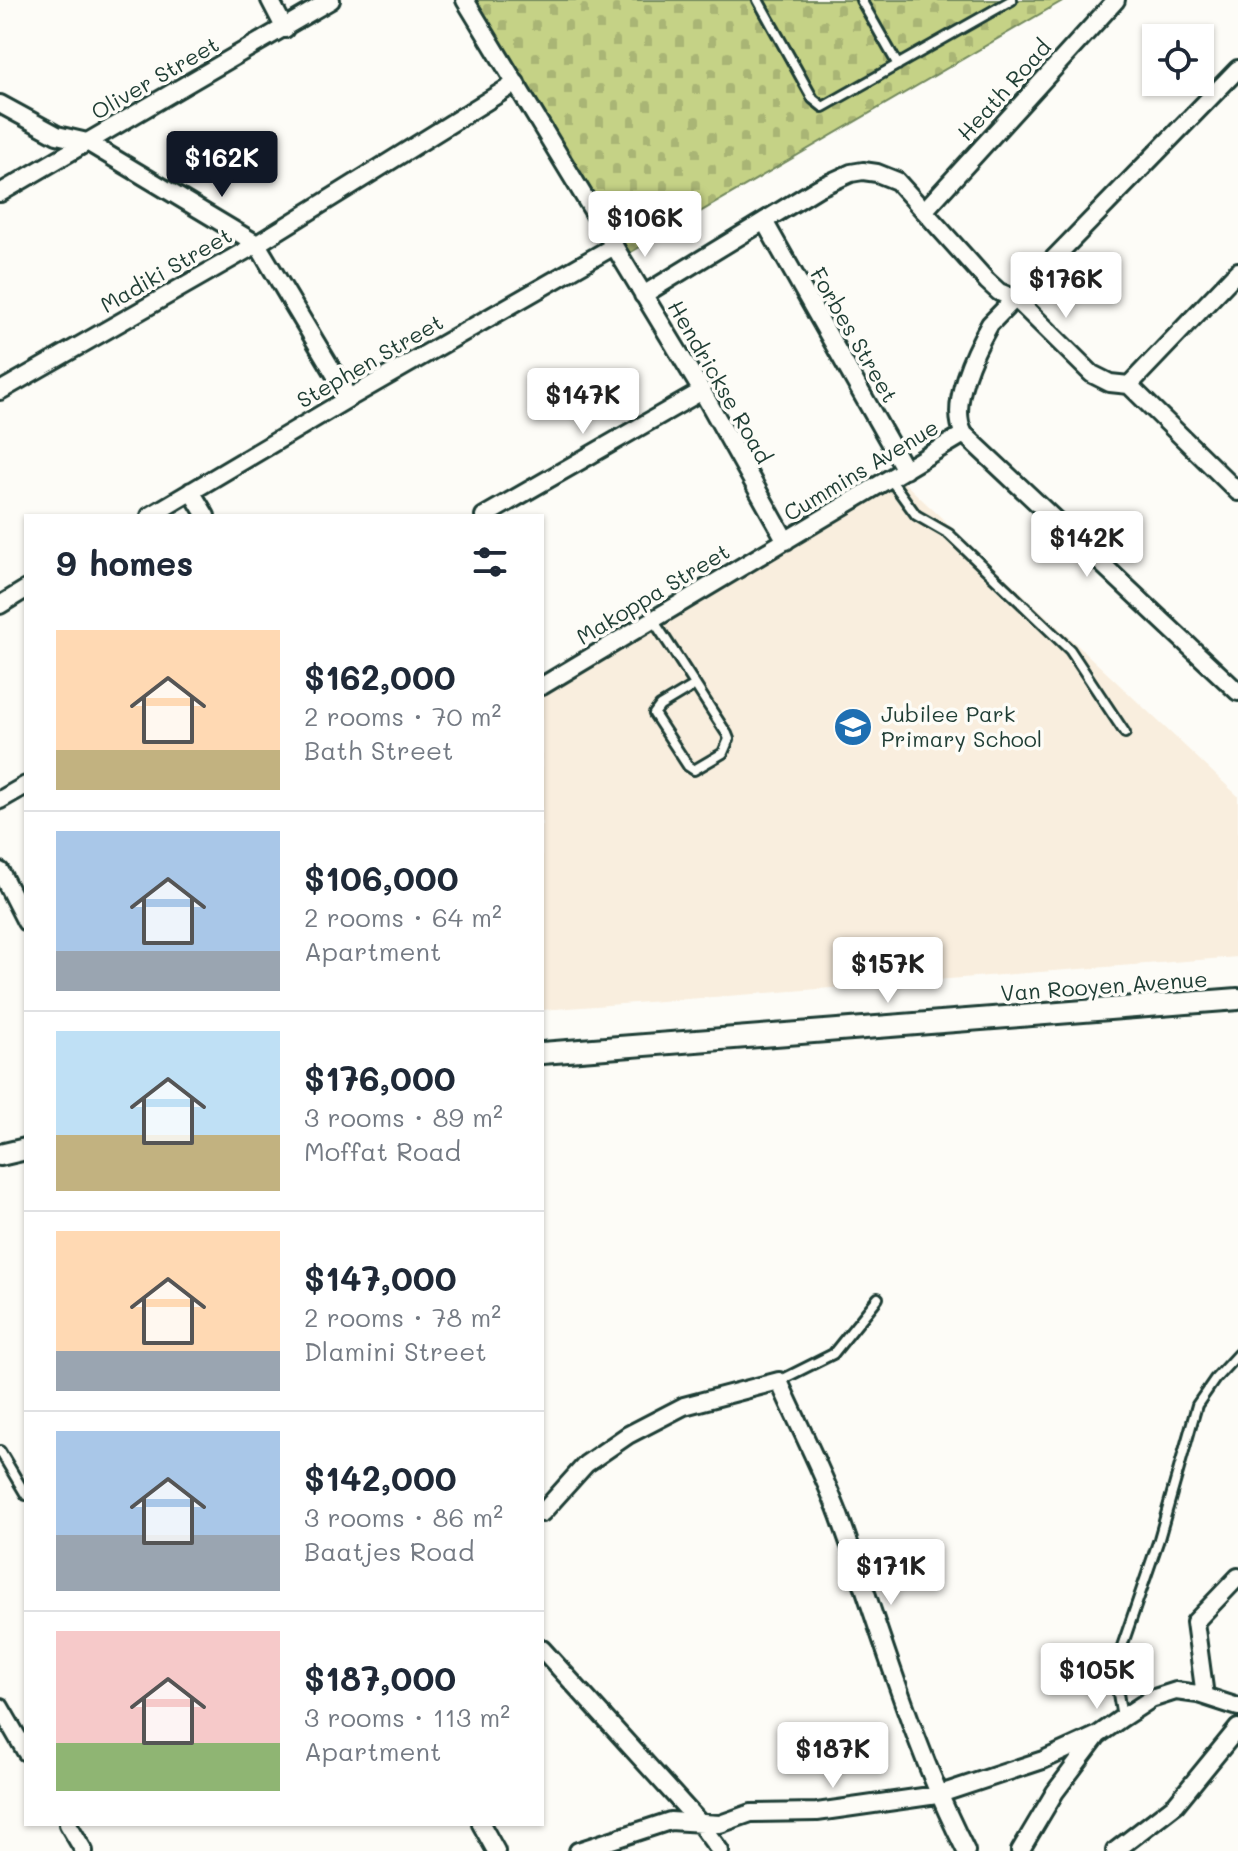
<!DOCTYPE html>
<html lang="en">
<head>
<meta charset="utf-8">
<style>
  body { margin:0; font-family:Mali,sans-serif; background:#f6f6f7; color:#1f2937; height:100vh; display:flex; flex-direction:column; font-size:30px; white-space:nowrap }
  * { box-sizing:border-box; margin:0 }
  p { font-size:26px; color:#747a83 }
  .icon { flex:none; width:44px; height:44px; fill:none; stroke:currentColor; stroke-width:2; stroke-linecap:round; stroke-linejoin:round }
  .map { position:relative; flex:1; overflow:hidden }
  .side { position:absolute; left:24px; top:514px; width:520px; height:1312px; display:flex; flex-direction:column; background:#fff; border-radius:0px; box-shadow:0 2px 6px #0004 }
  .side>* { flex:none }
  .tools { position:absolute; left:1142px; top:24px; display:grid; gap:16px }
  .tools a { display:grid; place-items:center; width:72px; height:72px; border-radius:0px; background:#fff; box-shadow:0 2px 6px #0004; font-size:40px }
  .price { position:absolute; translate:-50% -68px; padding:0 18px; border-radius:8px; background:#fff; color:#222; font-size:26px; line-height:52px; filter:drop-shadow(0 2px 4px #0008) }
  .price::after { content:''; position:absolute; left:50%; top:48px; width:24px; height:18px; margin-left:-12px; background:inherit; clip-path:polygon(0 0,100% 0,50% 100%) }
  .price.current { background:#111827; color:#fff }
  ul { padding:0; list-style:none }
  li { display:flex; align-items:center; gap:24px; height:200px; padding:0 32px }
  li+li { border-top:2px solid #e0e1e3 }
  li span { display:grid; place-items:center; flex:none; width:224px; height:160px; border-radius:0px; color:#555 }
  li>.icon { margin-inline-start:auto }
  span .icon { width:96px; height:96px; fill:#fffc; stroke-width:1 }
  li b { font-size:34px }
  h2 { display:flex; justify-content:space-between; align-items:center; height:96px; padding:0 32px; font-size:34px }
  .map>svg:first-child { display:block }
  .built { fill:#f9eede }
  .cemetery { fill:url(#cemetery-stones); stroke:#72885d; stroke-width:2 }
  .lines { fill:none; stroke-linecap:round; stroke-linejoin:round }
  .service-casing { stroke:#1f3d34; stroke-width:14 }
  .minor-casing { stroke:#1f3d34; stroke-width:22 }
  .tertiary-casing { stroke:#1f3d34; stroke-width:26 }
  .service { stroke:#fdfcf7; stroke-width:8 }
  .minor { stroke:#fdfcf7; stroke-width:16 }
  .tertiary { stroke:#fdfcf7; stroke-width:20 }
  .labels { text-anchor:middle; stroke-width:7; stroke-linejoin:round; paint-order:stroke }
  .street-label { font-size:22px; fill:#1f3d34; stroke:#fdfcf7 }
  .poi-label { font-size:22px; fill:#1f3d34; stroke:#fdfcf7; text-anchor:start }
</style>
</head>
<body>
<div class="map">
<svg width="1238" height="1851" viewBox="0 0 1238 1851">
  <defs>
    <pattern id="cemetery-stones" width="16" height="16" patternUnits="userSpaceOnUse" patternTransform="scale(2)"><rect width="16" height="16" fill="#c5d286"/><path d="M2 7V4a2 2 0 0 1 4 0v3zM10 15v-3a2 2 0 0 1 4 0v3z" fill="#a9b574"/></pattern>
  </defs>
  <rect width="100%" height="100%" fill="#fdfcf7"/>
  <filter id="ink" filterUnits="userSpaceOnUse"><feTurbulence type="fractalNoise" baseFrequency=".0125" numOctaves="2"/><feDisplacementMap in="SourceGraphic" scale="16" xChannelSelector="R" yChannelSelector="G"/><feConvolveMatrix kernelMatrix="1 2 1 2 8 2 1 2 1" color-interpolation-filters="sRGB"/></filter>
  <g filter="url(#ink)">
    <path class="built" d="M897 476 1238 796V957L542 1010V686Z"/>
    <path class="cemetery" d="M465 0H1064L621 258Z"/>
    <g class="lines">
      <g class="service-casing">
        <path id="service" d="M758 0 813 99 823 107 1012 0
          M861 0 898 65
          M890 479 916 515 949 534 1070 650 1125 733
          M653 620C678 657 702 696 727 734L729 739 723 753 694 770 688 766 654 714 660 706 695 685
          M779 1381 833 1354 878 1298
          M0 1451 26 1495
          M1122 1717 1115 1676 1118 1658 1159 1539 1197 1405 1215 1379 1238 1354"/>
      </g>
      <g class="minor-casing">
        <path id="minor" d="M270 0 285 29
          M465 0 702 391 786 541
          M0 104 57 135 87 142 257 244 349 398
          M0 193 331 0
          M924 211 1116 0
          M764 221 905 470
          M643 295 818 188 851 173 863 171 877 173 897 181 987 281 999 292 1016 299 1092 374 1110 383 1129 385 1238 492
          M1129 385 1238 271
          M0 391 257 244 516 83
          M964 434 1238 692
          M191 491 206 516
          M150 516 349 398 614 246
          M484 516 702 391
          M0 605 26 589
          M542 686 964 434C948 405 975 350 990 324L1238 69
          M0 800 26 785
          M0 871 26 922
          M542 1513 586 1464 628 1435 684 1406 779 1381C799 1426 822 1470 839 1515 880 1628 911 1743 966 1851
          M542 1649 698 1821 720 1851
          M1205 1696 1195 1622 1238 1577
          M0 1707 26 1752
          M68 1824 84 1851
          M481 1824 496 1851
          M578 1851 670 1821 720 1824 751 1813 817 1812 937 1795 1043 1760 1098 1735
          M1020 1851 1055 1792 1098 1735 1122 1718 1151 1699 1176 1691 1198 1694 1238 1707
          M1115 1851 1176 1804 1238 1728"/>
      </g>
      <g class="tertiary-casing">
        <path id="tertiary" d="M542 1053 1238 999
          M0 1155 26 1149"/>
      </g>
      <use href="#service" class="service"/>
      <use href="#minor" class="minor"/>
      <use href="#tertiary" class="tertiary"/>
    </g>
  </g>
  <defs>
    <g id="school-disc" transform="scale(2)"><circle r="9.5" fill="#1f6fb2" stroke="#fdfcf7"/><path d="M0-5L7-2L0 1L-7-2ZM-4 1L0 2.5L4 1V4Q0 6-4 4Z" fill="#fff"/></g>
  </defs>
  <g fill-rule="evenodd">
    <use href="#school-disc" x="853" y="727"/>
  </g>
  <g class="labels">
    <g class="street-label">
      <text transform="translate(155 78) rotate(-30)" y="8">Oliver Street</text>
      <text transform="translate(1004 90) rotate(-48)" y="8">Heath Road</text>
      <text transform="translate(166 270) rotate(-30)" y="8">Madiki Street</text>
      <text transform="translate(854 335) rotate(60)" y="8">Forbes Street</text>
      <text transform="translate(370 361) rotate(-30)" y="8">Stephen Street</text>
      <text transform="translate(720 382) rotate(60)" y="8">Hendrickse Road</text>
      <text transform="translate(861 470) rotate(-31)" y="8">Cummins Avenue</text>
      <text transform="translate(653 594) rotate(-31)" y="8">Makoppa Street</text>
      <text transform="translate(1104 986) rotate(-4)" y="8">Van Rooyen Avenue</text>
    </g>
    <g class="poi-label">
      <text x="881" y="722">Jubilee Park<tspan x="881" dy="25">Primary School</tspan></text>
    </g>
  </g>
</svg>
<div class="tools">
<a><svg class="icon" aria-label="locate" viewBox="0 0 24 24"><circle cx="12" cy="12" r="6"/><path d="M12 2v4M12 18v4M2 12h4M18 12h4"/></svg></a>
</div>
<b class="price current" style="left:222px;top:199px">$162K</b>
<b class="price" style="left:645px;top:259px">$106K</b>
<b class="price" style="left:1066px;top:320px">$176K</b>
<b class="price" style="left:583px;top:436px">$147K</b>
<b class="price" style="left:1087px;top:579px">$142K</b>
<b class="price" style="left:888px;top:1005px">$157K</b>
<b class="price" style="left:891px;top:1607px">$171K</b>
<b class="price" style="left:1097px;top:1711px">$105K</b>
<b class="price" style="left:833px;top:1790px">$187K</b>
<section class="side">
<h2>9 homes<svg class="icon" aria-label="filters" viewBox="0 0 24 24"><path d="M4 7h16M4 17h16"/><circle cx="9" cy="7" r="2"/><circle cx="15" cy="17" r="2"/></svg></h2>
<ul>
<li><span style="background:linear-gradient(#ffd9b3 75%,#c2b280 0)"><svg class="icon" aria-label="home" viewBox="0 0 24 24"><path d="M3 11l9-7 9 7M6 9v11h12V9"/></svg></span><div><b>$162,000</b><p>2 rooms · 70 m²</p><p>Bath Street</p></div></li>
<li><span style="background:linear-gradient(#a9c7e8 75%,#9aa5b1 0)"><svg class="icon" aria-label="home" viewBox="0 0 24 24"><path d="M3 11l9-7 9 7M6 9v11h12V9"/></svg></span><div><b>$106,000</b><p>2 rooms · 64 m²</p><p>Apartment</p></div></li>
<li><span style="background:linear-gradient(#bfe0f5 65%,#c2b280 0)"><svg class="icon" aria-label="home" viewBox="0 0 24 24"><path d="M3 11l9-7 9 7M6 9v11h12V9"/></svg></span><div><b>$176,000</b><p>3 rooms · 89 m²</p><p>Moffat Road</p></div></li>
<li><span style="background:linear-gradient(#ffd9b3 75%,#9aa5b1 0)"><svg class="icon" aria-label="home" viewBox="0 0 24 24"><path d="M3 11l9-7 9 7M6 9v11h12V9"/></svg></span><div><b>$147,000</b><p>2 rooms · 78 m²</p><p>Dlamini Street</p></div></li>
<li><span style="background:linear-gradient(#a9c7e8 65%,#9aa5b1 0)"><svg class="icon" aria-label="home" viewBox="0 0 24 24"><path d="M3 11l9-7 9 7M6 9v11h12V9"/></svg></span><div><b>$142,000</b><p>3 rooms · 86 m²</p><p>Baatjes Road</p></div></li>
<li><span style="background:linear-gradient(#f6c9c9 70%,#8fb573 0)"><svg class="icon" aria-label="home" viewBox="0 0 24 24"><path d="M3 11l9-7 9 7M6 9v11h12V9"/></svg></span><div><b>$187,000</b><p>3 rooms · 113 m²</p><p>Apartment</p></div></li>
</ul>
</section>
</div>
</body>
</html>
